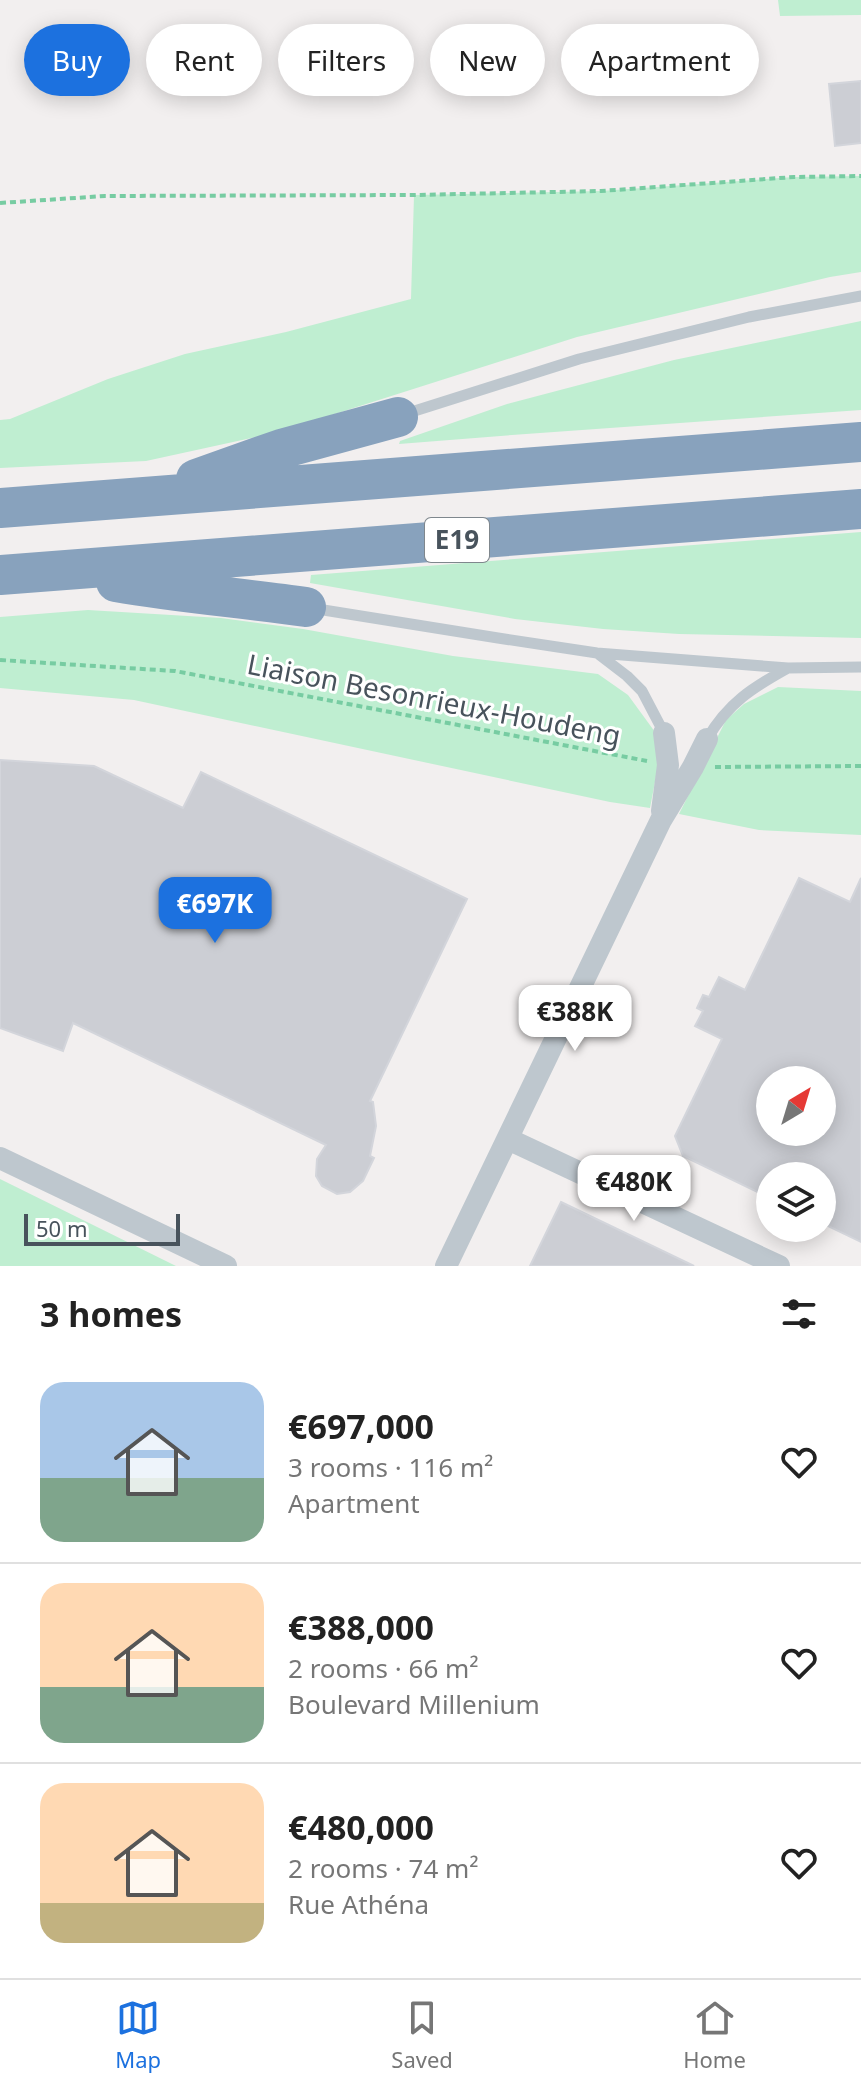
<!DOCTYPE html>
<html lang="en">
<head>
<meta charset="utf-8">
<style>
  body { margin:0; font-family:"Noto Sans",sans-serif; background:#f6f6f6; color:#222; height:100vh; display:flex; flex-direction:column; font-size:30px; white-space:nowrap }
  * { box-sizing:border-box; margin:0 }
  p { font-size:26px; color:#767676 }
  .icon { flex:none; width:44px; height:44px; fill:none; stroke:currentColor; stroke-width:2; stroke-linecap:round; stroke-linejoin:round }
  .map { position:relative; height:1266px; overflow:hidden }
  .panel { display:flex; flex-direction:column; background:#fff; flex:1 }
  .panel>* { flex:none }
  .banner { position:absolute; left:24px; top:24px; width:814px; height:72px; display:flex; gap:16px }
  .needle { width:52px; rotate:38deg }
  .tools { position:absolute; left:756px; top:1066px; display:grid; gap:16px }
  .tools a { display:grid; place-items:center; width:80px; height:80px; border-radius:50%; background:#fff; box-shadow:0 4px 20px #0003; font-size:40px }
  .scale { position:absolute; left:24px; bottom:20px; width:156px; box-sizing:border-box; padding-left:8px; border:4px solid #48535c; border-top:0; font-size:22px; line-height:28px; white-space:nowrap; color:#48535c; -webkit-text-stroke:6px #fff; paint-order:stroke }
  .price { position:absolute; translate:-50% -68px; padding:0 18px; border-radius:16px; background:#fff; color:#222; font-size:26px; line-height:52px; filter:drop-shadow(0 2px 4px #0008) }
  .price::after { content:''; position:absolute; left:50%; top:48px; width:24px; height:18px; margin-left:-12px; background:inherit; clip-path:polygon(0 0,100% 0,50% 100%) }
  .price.on { background:#1c71df; color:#fff }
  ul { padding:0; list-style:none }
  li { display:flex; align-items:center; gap:24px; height:200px; padding:0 40px }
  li+li { border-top:2px solid #e0e0e0 }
  li span { display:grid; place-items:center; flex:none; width:224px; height:160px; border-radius:24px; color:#555 }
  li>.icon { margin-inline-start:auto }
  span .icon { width:96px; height:96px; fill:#fffc; stroke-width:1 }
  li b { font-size:34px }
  h2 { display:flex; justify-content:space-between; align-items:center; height:96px; padding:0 40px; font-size:34px }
  .chip { padding:0 28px; border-radius:36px; background:#fff; box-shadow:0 4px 20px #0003; font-size:28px; line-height:72px }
  .chip.on { background:#1c71df; color:#fff }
  .tabs { display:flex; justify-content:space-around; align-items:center; height:112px; border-top:2px solid #e0e0e0; background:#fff; font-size:22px; color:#767676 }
  .tabs a { display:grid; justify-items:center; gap:4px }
  .tabs .on { color:#1c71df }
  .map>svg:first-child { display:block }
  .green { fill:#bfeed1 }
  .building { fill:#ccced4; stroke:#d3d5db; stroke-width:2; fill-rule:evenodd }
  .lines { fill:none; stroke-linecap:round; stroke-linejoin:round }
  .path { stroke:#77cca2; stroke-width:4; stroke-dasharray:6 4; stroke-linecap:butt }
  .service { stroke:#bec7ce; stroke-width:11 }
  .minor { stroke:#bec7ce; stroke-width:22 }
  .motorway { stroke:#88a2bd; stroke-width:40 }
  .labels { text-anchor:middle; stroke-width:6; stroke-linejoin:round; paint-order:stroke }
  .shield { fill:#fff; stroke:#7f878d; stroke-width:2 }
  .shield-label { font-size:26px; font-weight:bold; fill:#48535c }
  .street-label { font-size:28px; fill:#48535c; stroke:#fff }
</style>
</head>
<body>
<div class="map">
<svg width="861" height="1266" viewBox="0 0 861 1266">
  <rect width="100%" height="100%" fill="#f2efef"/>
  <path class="green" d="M778 0H861V15L780 16Z
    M861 176V272L830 277 577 337 275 433 146 461 0 468V420L10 419 108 379 185 354 286 332 411 299 414 195 601 191 794 177Z
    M861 321V410L512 435 399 444 400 441 507 404 674 360Z
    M861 532V638L679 634 603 629 515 619 310 583 311 575Z
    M88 610 221 618 303 629 453 656 598 674 628 695 655 732 659 761 650 808 610 802 134 700 0 688V617Z
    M778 687 861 691V835L759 830 679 814 726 720 744 704Z
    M0 1179 176 1266H0Z"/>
  <path class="building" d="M861 81V143L835 146 829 84Z
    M0 760 94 766 183 808 201 772 467 899 370 1101 373 1102 376 1126 370 1156 374 1158 363 1181 350 1192 337 1194 322 1186 316 1176 317 1159 326 1145 73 1023 63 1051 0 1028Z
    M799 878 850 902 861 878V1242L822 1223V1176H770V1198L683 1156 675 1136 722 1039 695 1026 703 1011 697 1008 703 995 709 997 719 977 745 990ZM770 1080H822V1132H770Z
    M561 1202 694 1266H530Z"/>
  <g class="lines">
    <path class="path" d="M0 203 105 196 414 195 601 191 794 177 861 176
      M0 660 175 671 647 761
      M715 767 861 766"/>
    <path class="service" d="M405 414 579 359 749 317 861 296
      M311 608 498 638 597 653 788 668 861 667
      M597 653 627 676 642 691 664 733
      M707 739C728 703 752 688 788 668"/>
    <path class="minor" d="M662 811 668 765 664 733
      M508 1139 779 1266
      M0 1158 226 1266
      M446 1266 661 820 693 767 707 739"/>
    <path class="motorway" d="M196 479 281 449 398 417
      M0 508 861 442
      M0 575 861 509
      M116 582C179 593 243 598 306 607"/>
  </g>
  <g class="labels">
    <rect class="shield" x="425" y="518" width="64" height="44" rx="6"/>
    <g class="shield-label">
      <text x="457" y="549">E19</text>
    </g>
    <g class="street-label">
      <text transform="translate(434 700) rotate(11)" y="10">Liaison Besonrieux-Houdeng</text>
    </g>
  </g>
</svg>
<div class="tools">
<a><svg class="needle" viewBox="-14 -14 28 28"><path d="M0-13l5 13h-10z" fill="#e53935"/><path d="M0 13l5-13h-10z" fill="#767676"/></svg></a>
<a><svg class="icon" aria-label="layers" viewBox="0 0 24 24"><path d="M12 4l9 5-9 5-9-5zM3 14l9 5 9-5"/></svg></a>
</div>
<div class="scale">50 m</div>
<b class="price on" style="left:215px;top:945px">€697K</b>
<b class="price" style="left:575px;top:1053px">€388K</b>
<b class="price" style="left:634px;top:1223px">€480K</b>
<div class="banner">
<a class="chip on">Buy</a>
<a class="chip">Rent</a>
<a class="chip">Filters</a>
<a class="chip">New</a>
<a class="chip">Apartment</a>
</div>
</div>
<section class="panel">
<h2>3 homes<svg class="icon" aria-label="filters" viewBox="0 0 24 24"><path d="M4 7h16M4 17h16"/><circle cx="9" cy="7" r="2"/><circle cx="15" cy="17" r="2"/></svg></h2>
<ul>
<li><span style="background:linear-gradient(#a9c7e8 60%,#7fa58c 0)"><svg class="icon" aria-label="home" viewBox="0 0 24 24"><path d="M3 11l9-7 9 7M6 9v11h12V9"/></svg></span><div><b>€697,000</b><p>3 rooms · 116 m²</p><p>Apartment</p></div><svg class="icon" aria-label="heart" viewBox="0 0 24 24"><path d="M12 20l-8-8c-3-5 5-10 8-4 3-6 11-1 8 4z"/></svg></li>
<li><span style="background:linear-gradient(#ffd9b3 65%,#7fa58c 0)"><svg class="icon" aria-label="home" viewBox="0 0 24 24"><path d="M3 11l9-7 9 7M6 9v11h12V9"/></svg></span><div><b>€388,000</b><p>2 rooms · 66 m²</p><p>Boulevard Millenium</p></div><svg class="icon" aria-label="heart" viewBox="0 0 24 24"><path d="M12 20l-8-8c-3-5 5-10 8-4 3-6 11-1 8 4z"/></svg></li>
<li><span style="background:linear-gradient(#ffd9b3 75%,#c2b280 0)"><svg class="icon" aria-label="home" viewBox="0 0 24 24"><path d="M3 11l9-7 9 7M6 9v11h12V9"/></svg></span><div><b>€480,000</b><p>2 rooms · 74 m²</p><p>Rue Athéna</p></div><svg class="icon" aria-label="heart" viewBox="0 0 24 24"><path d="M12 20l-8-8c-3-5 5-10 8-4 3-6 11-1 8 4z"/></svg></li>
</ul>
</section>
<nav class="tabs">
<a class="on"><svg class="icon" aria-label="map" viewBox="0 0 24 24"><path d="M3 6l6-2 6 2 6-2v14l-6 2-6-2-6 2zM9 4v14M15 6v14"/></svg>Map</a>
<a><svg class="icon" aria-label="saved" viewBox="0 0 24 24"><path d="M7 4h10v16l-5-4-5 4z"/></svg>Saved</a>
<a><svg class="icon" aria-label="home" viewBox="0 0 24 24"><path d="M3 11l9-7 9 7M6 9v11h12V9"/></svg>Home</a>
</nav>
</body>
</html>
